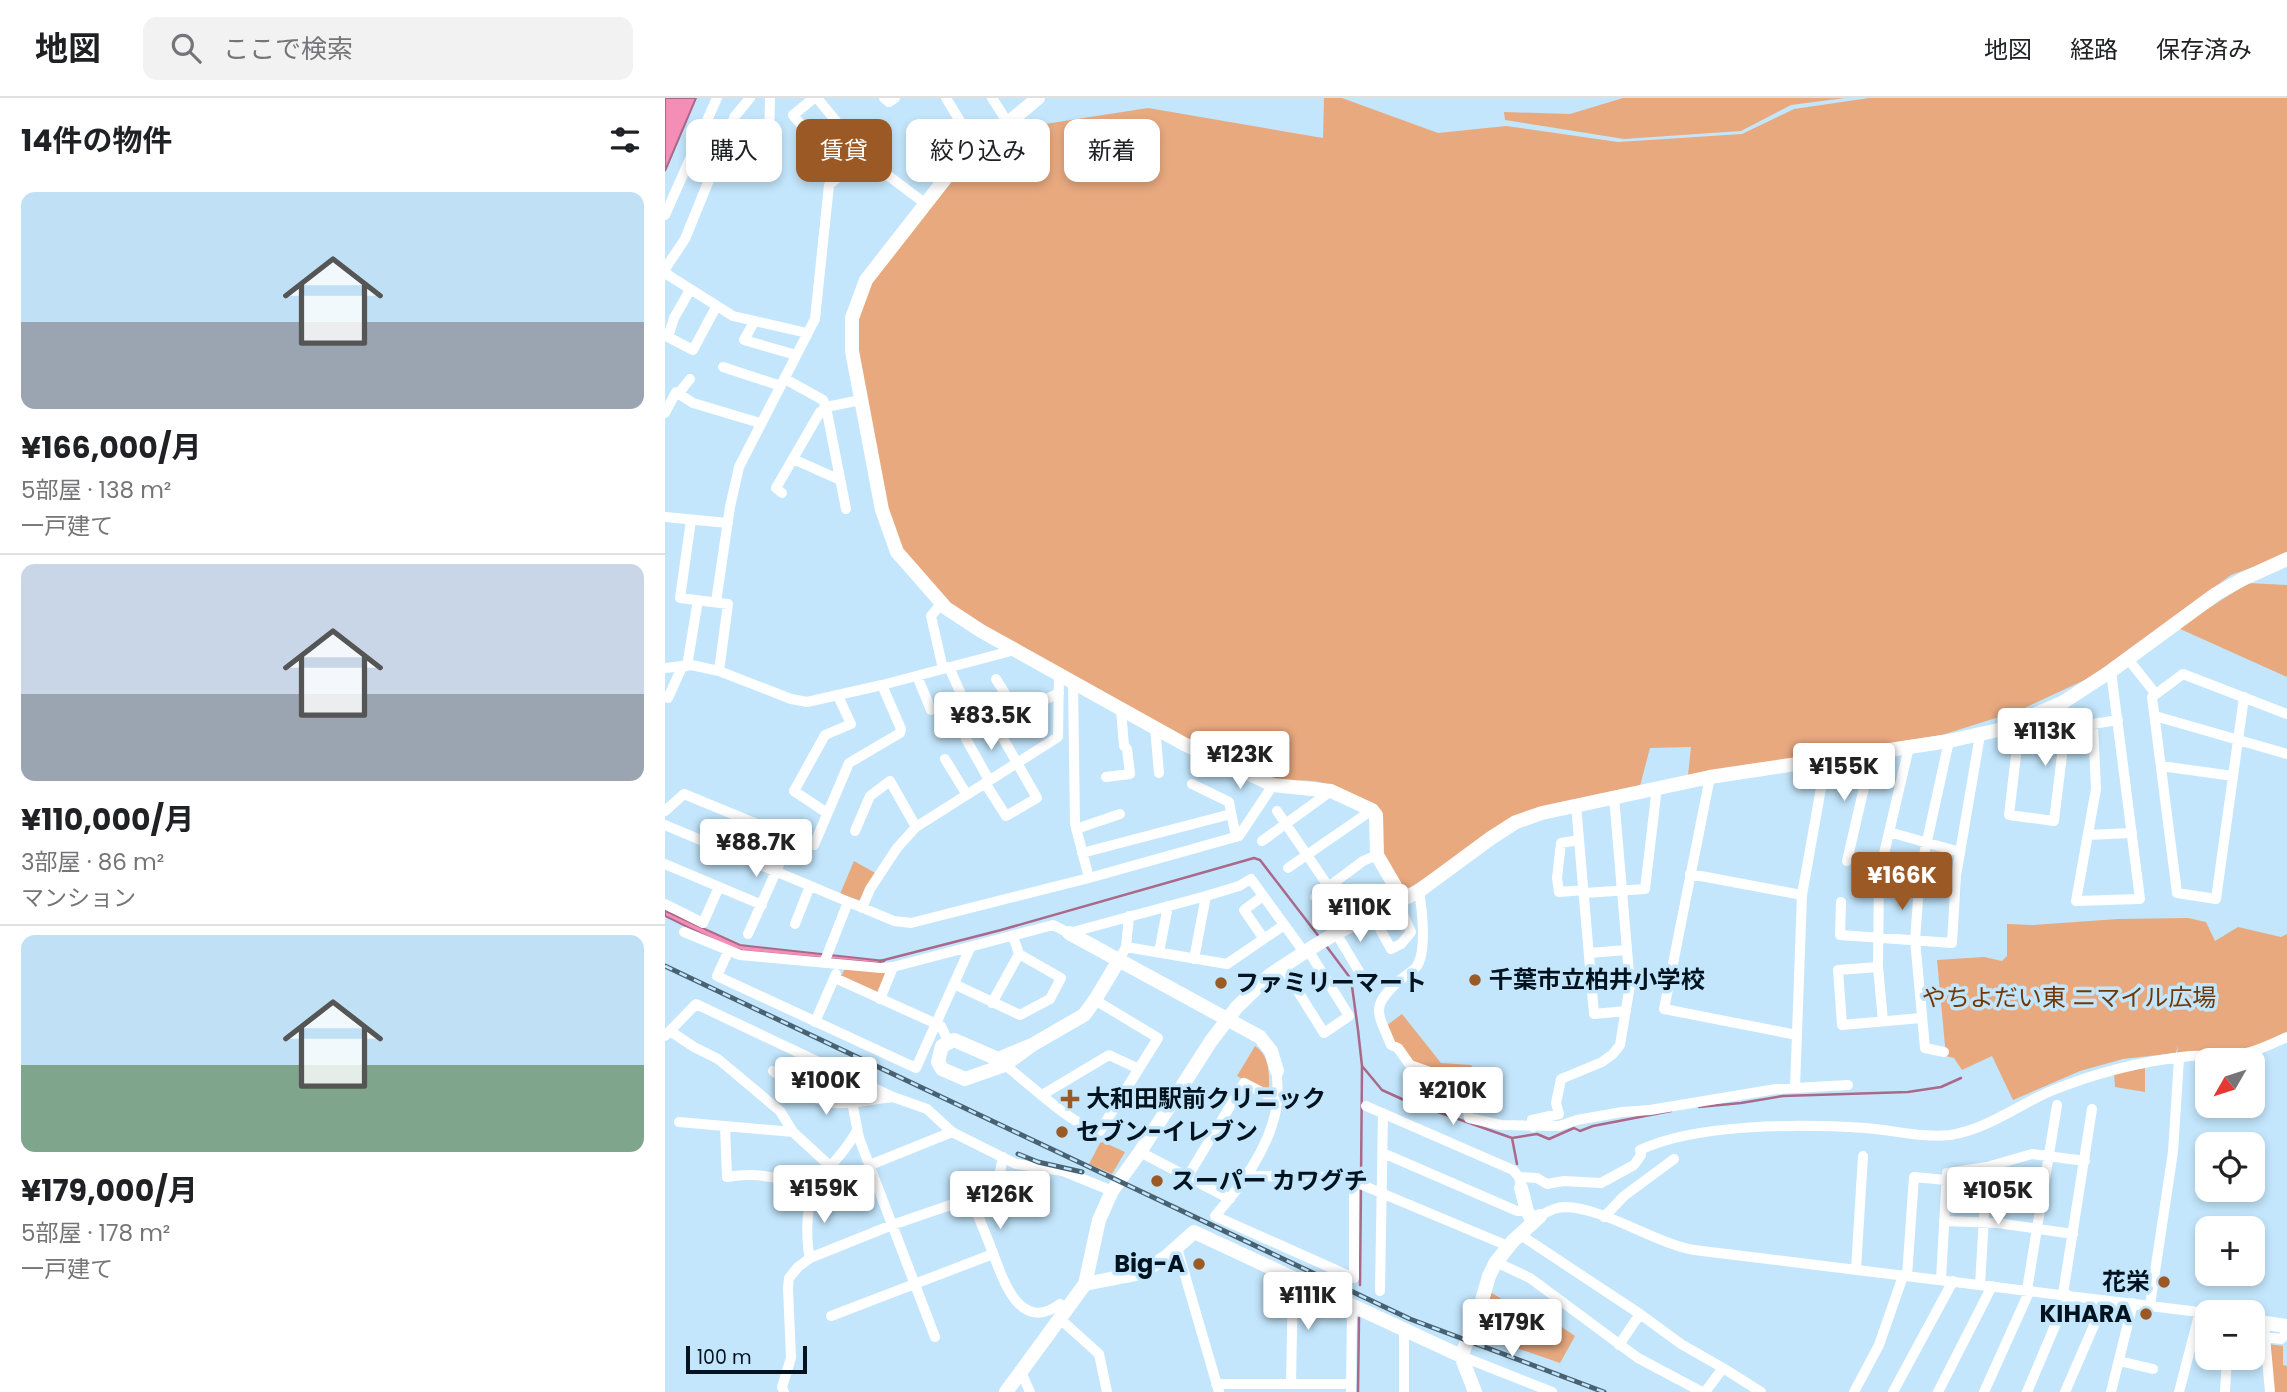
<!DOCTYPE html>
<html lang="ja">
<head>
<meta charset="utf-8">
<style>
  body { margin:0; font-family:Poppins,"Noto Sans JP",sans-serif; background:#f2f2f2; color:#202124; height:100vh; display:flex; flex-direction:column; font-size:26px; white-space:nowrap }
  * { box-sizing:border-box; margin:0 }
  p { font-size:23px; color:#757577 }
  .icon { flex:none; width:38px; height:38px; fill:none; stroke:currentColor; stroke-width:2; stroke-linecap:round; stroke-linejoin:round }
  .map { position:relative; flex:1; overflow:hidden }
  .panel { display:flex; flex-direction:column; background:#fff; width:665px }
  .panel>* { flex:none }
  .guide { position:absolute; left:21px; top:21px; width:665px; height:63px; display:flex; gap:14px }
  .needle { width:46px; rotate:231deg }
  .fabs { position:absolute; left:1530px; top:950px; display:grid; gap:14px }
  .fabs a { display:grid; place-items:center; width:70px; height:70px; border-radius:14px; background:#fff; box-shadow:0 4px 10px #0003; font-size:35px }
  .scale { position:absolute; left:21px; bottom:18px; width:121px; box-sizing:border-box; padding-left:7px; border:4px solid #00131f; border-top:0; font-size:19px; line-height:24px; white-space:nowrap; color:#00131f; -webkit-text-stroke:5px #c3e6fc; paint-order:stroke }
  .price { position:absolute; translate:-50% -60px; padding:0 16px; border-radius:7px; background:#fff; color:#222; font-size:23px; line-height:46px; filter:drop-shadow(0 2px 4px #0008) }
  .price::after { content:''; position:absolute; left:50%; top:42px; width:21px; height:16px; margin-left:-10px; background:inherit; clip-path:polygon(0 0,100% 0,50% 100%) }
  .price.on { background:#9b5926; color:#fff }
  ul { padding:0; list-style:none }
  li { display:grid; align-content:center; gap:14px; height:371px; padding:0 21px }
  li+li { border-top:2px solid #e0e0e0 }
  li span { display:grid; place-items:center; height:217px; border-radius:14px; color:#555 }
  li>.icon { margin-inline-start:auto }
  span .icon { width:126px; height:126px; fill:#fffc; stroke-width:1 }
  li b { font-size:30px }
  h2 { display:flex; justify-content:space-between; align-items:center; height:84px; padding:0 21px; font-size:30px }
  .tag { padding:0 24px; border-radius:14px; background:#fff; box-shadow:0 4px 10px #0003; font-size:24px; line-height:63px }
  .tag.on { background:#9b5926; color:#fff }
  header { display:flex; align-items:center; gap:42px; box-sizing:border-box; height:98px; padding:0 35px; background:#fff; border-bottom:2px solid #e0e0e0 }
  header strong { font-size:33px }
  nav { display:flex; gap:38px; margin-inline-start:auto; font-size:24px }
  .search { width:490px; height:63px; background:#f2f2f2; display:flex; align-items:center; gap:18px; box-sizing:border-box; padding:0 24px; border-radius:14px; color:#757577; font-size:26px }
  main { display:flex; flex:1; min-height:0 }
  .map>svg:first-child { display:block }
  .green { fill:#e8a97f }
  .water { fill:#f48eb7; stroke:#ab6989; stroke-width:2 }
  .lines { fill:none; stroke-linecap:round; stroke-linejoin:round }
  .stream { stroke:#ab6989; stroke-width:2.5 }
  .street { stroke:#fff; stroke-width:10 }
  .secondary { stroke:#fff; stroke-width:14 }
  .rail-casing { stroke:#496272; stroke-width:5 }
  .rail { stroke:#c3e6fc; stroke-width:2.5; stroke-dasharray:8; stroke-linecap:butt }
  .poi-dot { fill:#9b5926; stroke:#c3e6fc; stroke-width:2.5 }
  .labels { text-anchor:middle; stroke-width:7; stroke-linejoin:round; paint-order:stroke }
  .poi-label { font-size:24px; font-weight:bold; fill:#00131f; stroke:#c3e6fc; text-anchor:start }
  .park-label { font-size:24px; fill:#703806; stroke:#c3e6fc }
</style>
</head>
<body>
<header>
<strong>地図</strong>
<div class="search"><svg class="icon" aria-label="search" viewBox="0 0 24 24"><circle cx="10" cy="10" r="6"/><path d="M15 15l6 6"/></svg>ここで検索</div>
<nav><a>地図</a><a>経路</a><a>保存済み</a></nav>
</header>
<main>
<section class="panel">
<h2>14件の物件<svg class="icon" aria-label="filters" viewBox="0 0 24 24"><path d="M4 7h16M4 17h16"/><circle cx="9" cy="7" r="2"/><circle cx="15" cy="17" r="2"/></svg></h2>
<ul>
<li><span style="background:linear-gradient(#bfe0f5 60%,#9aa5b1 0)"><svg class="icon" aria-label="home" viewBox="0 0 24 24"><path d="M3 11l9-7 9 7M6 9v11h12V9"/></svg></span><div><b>¥166,000/月</b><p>5部屋 · 138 m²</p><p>一戸建て</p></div></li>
<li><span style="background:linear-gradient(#c9d6e8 60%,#9aa5b1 0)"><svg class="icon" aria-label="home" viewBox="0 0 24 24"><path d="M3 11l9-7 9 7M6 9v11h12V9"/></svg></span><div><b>¥110,000/月</b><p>3部屋 · 86 m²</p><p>マンション</p></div></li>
<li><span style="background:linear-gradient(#bfe0f5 60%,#7fa58c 0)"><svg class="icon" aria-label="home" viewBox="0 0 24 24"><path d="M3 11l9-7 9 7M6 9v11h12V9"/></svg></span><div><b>¥179,000/月</b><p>5部屋 · 178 m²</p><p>一戸建て</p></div></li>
</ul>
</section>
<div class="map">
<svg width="1622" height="1294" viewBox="0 0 1622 1294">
  <rect width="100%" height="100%" fill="#c3e6fc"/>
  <path class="green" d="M659 0H677L773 35 841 28 953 44 1077 36 1129 11 1204 0H1622V457L1566 477 1426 579 1353 613 1277 637 1023 677 1026 649 985 650 975 688 870 711 744 790 733 787 719 762 716 720C696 705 675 687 649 683 636 681 624 685 610 682L521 642 393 572 284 506 239 456 224 421 192 251V220L203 189 289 79 347 31 483 10 658 40Z
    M958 0H1180L1126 7 1076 33 959 41 840 22 839 14 905 16Z
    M1583 485 1622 487V579L1513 530Z
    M189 763 212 776 197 803 175 796Z
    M1523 820 1541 824 1550 843 1573 829 1616 839 1622 836V936L1582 953 1512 956 1513 947 1511 955 1458 961 1415 973 1348 1002 1327 958 1297 972 1289 960 1281 958 1272 862 1319 859 1337 863 1342 858V826L1368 827 1453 821Z
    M180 871 223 875 214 896 176 878Z
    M737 916 776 965 806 967 813 975 811 989C770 973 740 972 721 928Z
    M590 948C606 959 604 978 604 995L572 978Z
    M1480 970V994L1450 989 1449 975Z
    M438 1044 460 1054 447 1076 424 1066 435 1045Z
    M825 1194 869 1220 873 1213 910 1238 895 1265 814 1237Z
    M1603 1246 1618 1248V1267L1622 1268V1294H1607Z"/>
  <path class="water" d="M0 0H31L0 73Z
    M0 813 75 847 220 863 212 865 78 853 59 847 0 818Z"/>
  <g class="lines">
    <path class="stream" d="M662 849 686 881 693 932 697 968 696 1082
      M215 863 336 832 589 760 595 762 655 840
      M697 968 717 992 739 1002 847 1040 872 1036 884 1041 909 1030 915 1033 928 1028 1006 1013
      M1034 1009 1076 1005 1118 998 1243 994 1276 989 1296 980
      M847 1040 852 1066
      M695 1187 696 1088
      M693 1294 694 1220"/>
    <path class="street" d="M85 0 70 18 20 141 0 171 3 177 68 218 142 235
      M149 0 128 17 177 76
      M152 0 195 52 197 58 261 106
      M219 0 224 4 230 0
      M281 0 312 51
      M327 0 343 25
      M104 44 105 0
      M0 117 52 0
      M25 192 9 220 3 239 28 252 51 209
      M89 224 79 242 131 257
      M58 269 116 288
      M120 281 158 302 161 309 181 411
      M14 295 25 281
      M0 315 11 294 28 305 95 325
      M128 361 173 381
      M117 395 111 390 155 314 161 309 196 302
      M0 419 63 425
      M26 422 15 500 63 506 54 573
      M51 504 65 409 74 369 150 221 164 87 197 58
      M277 505 266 518 278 571
      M1463 561 1490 595
      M22 568 33 502
      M284 569 299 603
      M0 570 26 567 54 573 126 601 142 604 217 587 350 552
      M1446 573 1475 801 1411 803 1431 691 1428 626 1453 622
      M252 578 266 612
      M331 581 352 615 394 595
      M408 584 410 726 424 780
      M1579 599 1551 801 1512 795 1487 599 1518 576 1622 616
      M3 600 17 569
      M1490 618 1622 656
      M1355 623 1344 717 1389 723 1397 657 1394 632 1397 605
      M490 629 494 675
      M301 641 324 682
      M280 661 302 697
      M1496 668 1568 678
      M441 679 465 676 462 651 459 648 456 611
      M1045 679 999 911 1132 937
      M320 685 341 718 372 700 331 628
      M527 686 564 704 571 739
      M911 707 929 916 961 913
      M0 713 19 696 131 742 149 747 184 665 235 635 236 631 217 587
      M612 713 689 826
      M162 715 129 693 160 637 186 626 173 598
      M0 727 229 823 246 825 424 780 574 738 608 687
      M411 731 455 716
      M190 733 205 698 225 683 251 729
      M1224 734 1295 754
      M1423 737 1467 735
      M914 742 896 745 892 780 894 794 919 792
      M597 743 666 693
      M417 755 566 716
      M1182 763 1207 655
      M0 766 97 807
      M623 770 707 712
      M1025 776 1137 797
      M754 793C757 811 762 852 752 868 748 873 740 878 735 882 705 909 712 913 726 947L733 950 745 967 805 988 801 1001 804 1020 836 1027 894 1028 912 1022 957 1014 985 1012 1111 991 1183 987
      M919 795 980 791 992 689
      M598 798 579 812 599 841
      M650 799 698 763 712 757
      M1176 804 1175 837 1287 845 1291 778 1315 637
      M0 806 38 825 54 789
      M197 810 205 791 232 750 251 729 393 639 394 576
      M707 816 726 851 736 846 746 834 732 803
      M130 826 145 788
      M19 834 75 857 216 870 228 869 388 827 404 835 541 798 574 788 586 781 639 854
      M671 835 695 875
      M83 836 126 740
      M461 849 464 818
      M63 854 52 878 251 970 305 850
      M494 854 503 808
      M924 855 962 852
      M529 861 541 798
      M454 862 461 849 562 866 619 827
      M159 865 183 804
      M617 868 659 935 684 918 643 852
      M1213 869 1173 872 1177 927 1256 920
      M170 880 276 928 283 943
      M289 886 355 917 385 901 396 880 354 856 348 838
      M215 901 228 869
      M327 905 354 856
      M1218 923 1213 869 1214 777 1244 649
      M150 924 171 876
      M5 933 29 949 53 961 115 1013 128 1034 166 1069
      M0 938 31 906 228 999 262 1011 287 1034 351 1066 398 1073 447 1093
      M1279 954 1260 950 1250 842 1255 775 1284 643
      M340 967C361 983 412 1032 435 1033L493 940 430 902
      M108 973C125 984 146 1002 167 1005 187 1007 208 1001 228 999
      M612 973C612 986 614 1000 611 1012 603 1052 576 1088 550 1118L689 1180V1083
      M1130 990 1137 797 1161 662
      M377 997 444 957 474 971
      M187 1004 194 1040 270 1239
      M701 1008 848 1072 854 1079 855 1084
      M14 1024 128 1034
      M60 1028 62 1079C92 1074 121 1079 147 1095
      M868 1029 867 1022 894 1016 891 1005 896 981 937 964 948 956 955 947 965 887 949 699
      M475 1054 565 1101
      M718 1055 852 1113H862
      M338 1059C333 1087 332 1090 306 1100 313 1118 321 1137 328 1155 338 1184 356 1235 395 1206L402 1211
      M205 1067 287 1034
      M523 1078 579 985 612 1002
      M582 1078 678 1079 843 1148
      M854 1079 872 1080 882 1086 899 1083 936 1085 969 1067 976 1057 975 1052C1032 1025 1137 1026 1200 1030 1228 1032 1257 1040 1285 1037 1321 1032 1353 1007 1386 993 1430 975 1477 963 1525 958 1539 957 1553 958 1567 957 1587 956 1604 947 1622 939
      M875 1118C883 1113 891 1109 900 1109 940 1110 989 1145 1029 1152L1542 1215
      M939 1119 959 1098 1009 1061
      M1279 1123 1333 1125 1408 1136
      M854 1136 975 1216 1016 1246 1058 1270 1040 1294
      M512 1150 554 1294
      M145 1160C141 1144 141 1110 148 1095 157 1072 181 1056 192 1032
      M831 1164 865 1180 973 1260 1037 1294
      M1191 1171 1198 1058
      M1242 1178 1249 1079 1281 1082
      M1276 1181 1282 1075 1322 1069 1367 1056 1420 1063
      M1315 1187 1322 1069
      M1362 1192 1392 1007
      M715 1193 718 1015
      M1398 1196 1427 1011
      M1485 1207 1508 1054 1514 960
      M166 1218 328 1156
      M394 1220 434 1256 442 1294
      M1599 1225 1600 1239 1616 1241 1622 1234
      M1600 1239 1605 1294
      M954 1247 975 1216
      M796 1258 887 1294
      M1454 1263 1488 1271
      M1058 1270 1096 1294
      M356 1274 365 1294
      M551 1286H686
      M626 1286 628 1181
      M119 1294 117 1289 126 1260 123 1190 124 1180 133 1169 145 1160 227 1127 306 1100
      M686 1294 687 1209
      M739 1294V1232
      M1189 1294 1214 1247 1238 1178
      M1228 1294 1288 1183
      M1273 1294 1327 1188
      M1319 1294 1365 1192
      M1362 1294 1403 1197
      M1400 1294 1440 1202
      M1446 1294 1468 1205
      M1514 1294 1535 1213
      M1560 1294 1562 1260"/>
    <path class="secondary" d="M373 0 287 72 201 182 187 220V253L217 412 232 454 281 510 316 533 519 646 608 687 666 693 707 712 711 717 712 757 737 800
      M404 835 595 939 606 953 612 973
      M289 942 333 961 367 947 340 967 300 981 277 971 273 964 277 948Z
      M367 947 419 917 430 902 454 862
      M856 1090 862 1113 868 1123
      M420 1186 476 1175 501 1159 529 1134 796 1258
      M1587 1223 1622 1228
      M341 1294 420 1186 434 1122 447 1093 475 1054 546 943 572 909 605 877 643 852 671 835 754 793 826 740 851 724 877 715 1045 679 1284 643 1333 632 1397 605 1446 573 1551 496 1578 481 1622 461
      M810 1294 796 1258 812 1220 824 1178 831 1164 848 1143 875 1118"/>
    <g class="rail-casing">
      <path id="rail" d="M0 868 745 1221 939 1294
        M353 1056 373 1064 417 1074"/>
    </g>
    <use href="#rail" class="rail"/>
  </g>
  <g class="poi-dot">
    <circle cx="810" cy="882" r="7"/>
    <circle cx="556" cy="885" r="7"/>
    <path d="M401.5 990.5h7v7h7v7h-7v7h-7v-7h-7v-7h7z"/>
    <circle cx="397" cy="1034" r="7"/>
    <circle cx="492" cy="1083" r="7"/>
    <circle cx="534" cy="1166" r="7"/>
    <circle cx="1499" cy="1184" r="7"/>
    <circle cx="1481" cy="1216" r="7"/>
  </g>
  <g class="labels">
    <g class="poi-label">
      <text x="824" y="890">千葉市立柏井小学校</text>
      <text x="570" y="893">ファミリーマート</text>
      <text x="421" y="1009">大和田駅前クリニック</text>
      <text x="411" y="1042">セブン-イレブン</text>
      <text x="506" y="1091">スーパー カワグチ</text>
      <text x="520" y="1174" text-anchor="end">Big-A</text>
      <text x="1485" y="1192" text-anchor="end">花栄</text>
      <text x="1467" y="1224" text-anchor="end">KIHARA</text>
    </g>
    <g class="park-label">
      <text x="1404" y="908">やちよだい東 ニマイル広場</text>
    </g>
  </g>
</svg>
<div class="fabs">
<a><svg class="needle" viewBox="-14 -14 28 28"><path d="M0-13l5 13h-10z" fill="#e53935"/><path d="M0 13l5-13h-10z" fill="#757577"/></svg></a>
<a><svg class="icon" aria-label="locate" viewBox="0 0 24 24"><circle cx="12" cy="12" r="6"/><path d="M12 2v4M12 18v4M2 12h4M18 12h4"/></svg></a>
<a>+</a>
<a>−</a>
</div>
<div class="scale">100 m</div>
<b class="price" style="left:326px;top:654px">¥83.5K</b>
<b class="price" style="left:1380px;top:670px">¥113K</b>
<b class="price" style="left:575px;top:693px">¥123K</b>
<b class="price" style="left:1179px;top:705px">¥155K</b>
<b class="price" style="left:91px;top:781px">¥88.7K</b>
<b class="price on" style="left:1237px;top:814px">¥166K</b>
<b class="price" style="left:695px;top:846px">¥110K</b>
<b class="price" style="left:161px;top:1019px">¥100K</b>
<b class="price" style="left:788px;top:1029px">¥210K</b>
<b class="price" style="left:159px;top:1127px">¥159K</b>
<b class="price" style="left:1333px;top:1129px">¥105K</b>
<b class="price" style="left:335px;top:1133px">¥126K</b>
<b class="price" style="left:643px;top:1234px">¥111K</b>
<b class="price" style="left:847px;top:1261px">¥179K</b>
<div class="guide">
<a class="tag">購入</a>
<a class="tag on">賃貸</a>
<a class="tag">絞り込み</a>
<a class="tag">新着</a>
</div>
</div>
</main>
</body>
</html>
